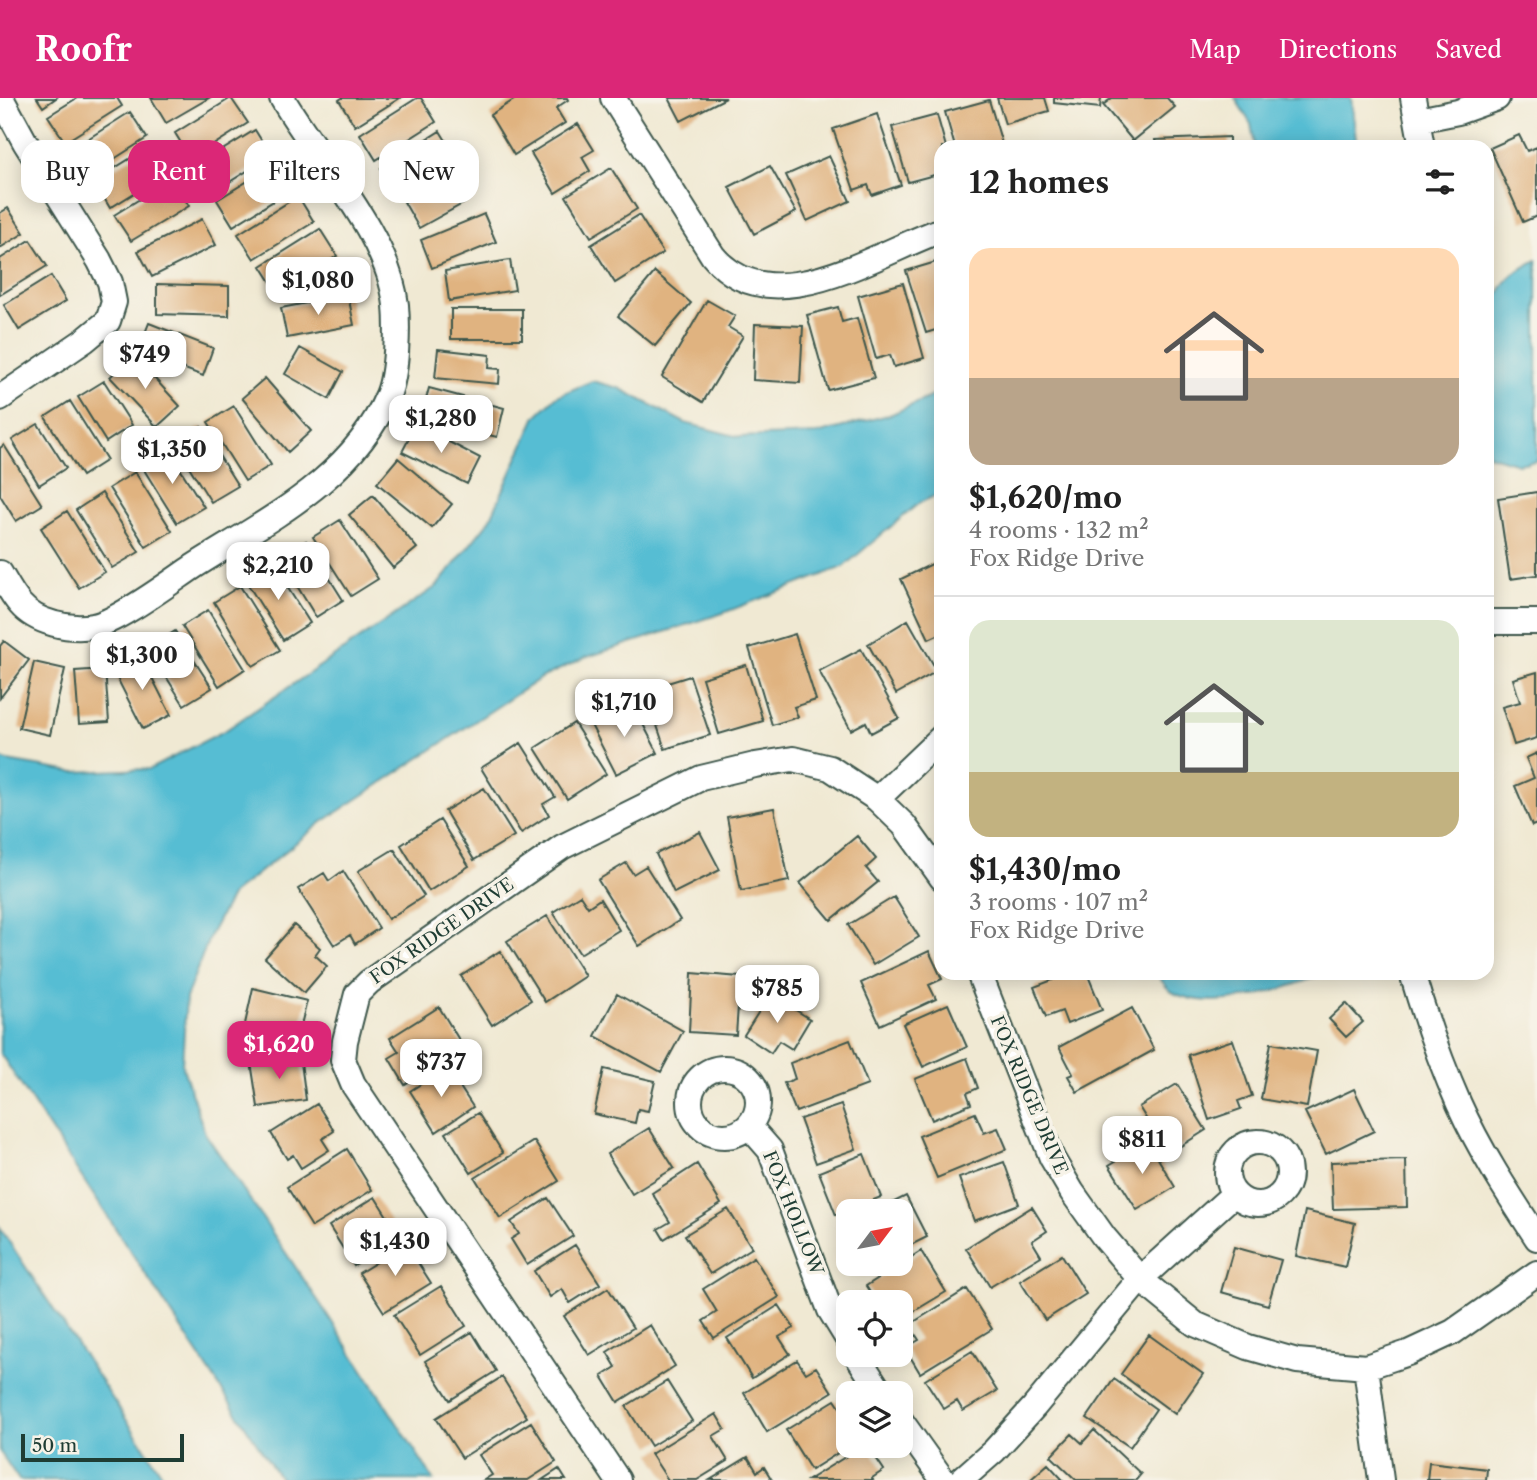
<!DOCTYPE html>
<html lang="en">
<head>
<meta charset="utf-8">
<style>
  body { margin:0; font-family:"Libre Caslon Text",serif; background:#f6f6f6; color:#222; height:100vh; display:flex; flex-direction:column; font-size:26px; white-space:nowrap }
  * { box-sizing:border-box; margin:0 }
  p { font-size:23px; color:#767676 }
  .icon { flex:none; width:38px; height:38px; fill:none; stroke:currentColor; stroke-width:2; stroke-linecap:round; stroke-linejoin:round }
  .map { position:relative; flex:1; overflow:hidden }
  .drawer { position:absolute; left:934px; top:42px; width:560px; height:840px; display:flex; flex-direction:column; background:#fff; border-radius:21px; box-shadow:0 4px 18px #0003 }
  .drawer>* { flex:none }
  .guide { position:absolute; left:21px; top:42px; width:665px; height:63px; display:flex; gap:14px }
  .needle { width:46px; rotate:58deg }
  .buttons { position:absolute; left:836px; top:1101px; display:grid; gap:14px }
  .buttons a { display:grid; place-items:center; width:77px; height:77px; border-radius:14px; background:#fff; box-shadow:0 4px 18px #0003; font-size:35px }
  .scale { position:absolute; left:21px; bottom:18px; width:163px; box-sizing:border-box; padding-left:7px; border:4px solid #1f3d34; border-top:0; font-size:19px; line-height:24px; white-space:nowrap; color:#1f3d34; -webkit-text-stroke:5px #f7f3e8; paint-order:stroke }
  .price { position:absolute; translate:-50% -60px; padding:0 16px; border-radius:14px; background:#fff; color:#222; font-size:23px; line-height:46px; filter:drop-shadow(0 2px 4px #0008) }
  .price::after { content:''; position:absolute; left:50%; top:42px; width:21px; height:16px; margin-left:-10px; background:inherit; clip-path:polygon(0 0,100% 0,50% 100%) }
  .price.current { background:#db2777; color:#fff }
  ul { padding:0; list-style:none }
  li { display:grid; align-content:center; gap:14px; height:371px; padding:0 35px }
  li+li { border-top:2px solid #e0e0e0 }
  li span { display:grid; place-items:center; height:217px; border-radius:21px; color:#555 }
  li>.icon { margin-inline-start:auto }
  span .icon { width:126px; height:126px; fill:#fffc; stroke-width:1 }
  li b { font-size:30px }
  h2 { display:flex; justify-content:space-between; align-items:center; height:84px; padding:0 35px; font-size:30px }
  .chip { padding:0 24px; border-radius:21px; background:#fff; box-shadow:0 4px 18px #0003; font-size:24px; line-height:63px }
  .chip.current { background:#db2777; color:#fff }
  header { display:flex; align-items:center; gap:42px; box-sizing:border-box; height:98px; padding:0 35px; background:#db2777; color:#fff }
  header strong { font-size:33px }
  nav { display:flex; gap:38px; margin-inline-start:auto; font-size:24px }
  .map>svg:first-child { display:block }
  .water { fill:#56bdd3; stroke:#3a7d84; stroke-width:2 }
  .building { fill:#e0b380 }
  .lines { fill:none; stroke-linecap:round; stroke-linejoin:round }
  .street-casing { stroke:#3e574c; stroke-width:28 }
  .street { stroke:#fff; stroke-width:24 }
  .labels { text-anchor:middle; stroke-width:7; stroke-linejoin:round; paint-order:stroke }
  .street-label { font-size:18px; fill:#1f3d34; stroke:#f7f3e8 }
</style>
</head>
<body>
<header>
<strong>Roofr</strong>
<nav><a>Map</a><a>Directions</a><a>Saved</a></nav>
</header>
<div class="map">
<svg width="1537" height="1382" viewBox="0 0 1537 1382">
  <rect width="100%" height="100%" fill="#f7f3e8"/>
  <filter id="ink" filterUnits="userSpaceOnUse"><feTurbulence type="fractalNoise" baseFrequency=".0143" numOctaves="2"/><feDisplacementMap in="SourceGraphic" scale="14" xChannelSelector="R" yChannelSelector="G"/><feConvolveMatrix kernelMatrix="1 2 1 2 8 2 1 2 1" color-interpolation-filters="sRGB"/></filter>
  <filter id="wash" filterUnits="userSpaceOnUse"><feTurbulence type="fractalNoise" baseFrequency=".00686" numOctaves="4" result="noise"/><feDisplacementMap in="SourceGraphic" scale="28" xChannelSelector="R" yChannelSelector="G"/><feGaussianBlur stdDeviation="1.57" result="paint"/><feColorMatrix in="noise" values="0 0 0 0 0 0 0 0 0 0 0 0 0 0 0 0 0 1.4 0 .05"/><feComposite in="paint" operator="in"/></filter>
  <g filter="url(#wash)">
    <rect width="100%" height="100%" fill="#f0e9d3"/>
    <path class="water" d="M1235 0H1351L1357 49H1255L1251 26Z
      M1537 162V363L1518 366 1488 357C1487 312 1478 220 1506 184 1514 174 1525 168 1537 162Z
      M592 283 619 290 685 325 739 339 817 336 892 316 941 294V395L919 405 843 469 723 515 584 560 541 580 322 724 232 796 211 835 186 900 182 967 205 1035 321 1207 434 1382H281L0 955V660L7 663 72 674 150 671 226 632 437 488 490 422 536 318 557 298Z
      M1156 875H1326C1286 891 1215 915 1174 895 1167 892 1161 881 1156 875Z
      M0 1130 166 1382H19L0 1354Z"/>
    <g id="blocks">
      <path class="building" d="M37 0H56L43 9Z
        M77 0H117L122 8 65 44 48 18Z
        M151 0H209L166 25Z
        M231 0 248 25 191 61 175 35Z
        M342 0H400L355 28 339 2Z
        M417 0H421L436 24 376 62 360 36Z
        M517 0H567L568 2 556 10 565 25 514 57 490 17Z
        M669 0H726L681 23Z
        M997 0H1045L1049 13 1005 26Z
        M1054 0H1101L1100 10 1054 5Z
        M1112 0H1167L1175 9 1133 43 1103 7Z
        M989 2 1003 49H955L945 14Z
        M130 14 147 40 89 77 72 51Z
        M877 16 901 87 872 97 868 87 854 92 833 31Z
        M937 17 946 49H942V75L908 84 892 29Z
        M578 26 594 52 582 59 590 73 555 95 531 55Z
        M255 32 271 58 212 95 195 69Z
        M440 33 456 59 397 96 381 70Z
        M1519 37 1527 53 1537 49V118L1523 124 1490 50Z
        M1229 39V49H1156L1155 42Z
        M152 47 168 74 110 110 94 83Z
        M829 58 850 103 807 123 786 77Z
        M277 65 293 91 233 128 217 102Z
        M770 68 796 114 754 136 729 89Z
        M611 70 637 111 591 139 566 98Z
        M450 79 464 105 419 130 404 104Z
        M172 81 189 108 131 143 114 117Z
        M298 98 314 124 254 161 238 136Z
        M8 110 24 135 0 150V115Z
        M484 116 496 144 432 170 421 142Z
        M639 117 663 155 615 185 591 147Z
        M202 121 216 147 152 179 138 153Z
        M320 131 337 158 278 195 261 168Z
        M30 142 47 168 0 197V161Z
        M510 162 515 192 449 203 445 173Z
        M936 164 942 175V230L926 235 906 173Z
        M655 174 691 205 655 248 618 218Z
        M51 178 66 203 19 232 4 207Z
        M903 185 924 260 894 269 890 257 876 261 858 198Z
        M157 186 229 188V218L157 216Z
        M348 197 354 227 287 240 281 210Z
        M707 202 735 218 728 229 743 238 703 304 662 279Z
        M838 209 842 224 857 220 874 280 828 292 807 217Z
        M451 211H522V241H451Z
        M149 225 213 250 203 278 138 253Z
        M755 226 803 228 800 285 753 282Z
        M300 250 343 274 329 301 285 276Z
        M438 251 490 257 489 270 500 271 499 286 435 280Z
        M133 257 180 308 157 329 110 279Z
        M265 280 311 333 288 354 242 300Z
        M104 283 132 327 106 344 78 299Z
        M429 290 504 310 497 339 421 320Z
        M70 303 107 362 82 378 45 319Z
        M234 308 271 367 245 383 208 324Z
        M38 326 66 370 39 387 12 342Z
        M416 327 480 360 467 386 402 354Z
        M201 329 238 388 211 404 175 346Z
        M4 347 42 407 16 423 0 397V350Z
        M167 350 204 409 177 425 141 367Z
        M398 360 452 406 432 430 377 385Z
        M135 374 172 433 146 449 109 390Z
        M1537 394V477L1510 481 1498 400Z
        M102 395 139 454 112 470 76 412Z
        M373 397 417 450 393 470 349 417Z
        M67 413 105 474 79 490 41 430Z
        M340 422 378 481 351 498 313 439Z
        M306 443 343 502 316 519 280 460Z
        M942 461V535L929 541 901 481Z
        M272 465 310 525 283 542 245 482Z
        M240 488 280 552 253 568 214 504Z
        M208 512 245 571 219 588 182 528Z
        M908 522 937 573 896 596 868 546Z
        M175 533 212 590 184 607 148 550Z
        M795 536 816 602 794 609 798 619 772 627 749 550Z
        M4 543 29 562 0 600V548Z
        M861 551 899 620 871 635 866 624 851 632 819 573Z
        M141 558 171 617 143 631 113 572Z
        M34 564 65 571 50 637 19 630Z
        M746 567 763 623 719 636 702 580Z
        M105 571 109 624 79 626 75 573Z
        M1537 574V640L1514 647 1502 609 1520 604 1513 581Z
        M690 578 710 637 665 651 645 592Z
        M632 605 658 655 616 676 591 627Z
        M574 625 606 676 567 701 535 650Z
        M521 645 555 699 543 706 549 717 521 735 481 670Z
        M1537 655V726L1532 728 1515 688 1534 680 1526 660Z
        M484 690 514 738 474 762 445 713Z
        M774 710 789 783 741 793 727 719Z
        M440 722 469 768 429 793 401 747Z
        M700 734 720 772 674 795 656 756Z
        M857 738 876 761 866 770 878 784 831 822 800 785Z
        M394 751 424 798 388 821 358 773Z
        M626 765 633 776 646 768 680 822 639 848 598 782Z
        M343 773 379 830 355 846 350 837 334 847 298 791 324 775 329 783Z
        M580 797 588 809 600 801 619 832 580 856 553 814Z
        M894 799 919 839 873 867 848 827Z
        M547 818 585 878 545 904 507 843Z
        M294 827 320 850 315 857 327 868 304 895 265 860Z
        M500 853 531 902 492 927 461 878Z
        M929 853 942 881 929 887 936 901 880 927 861 885Z
        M692 875 740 879 736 937 689 934Z
        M1071 875H1087L1102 912 1067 926 1062 913 1046 919 1034 889Z
        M253 890 307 903 296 947 243 935Z
        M617 896 683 933 661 974 595 938Z
        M770 896 810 921 792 951 779 943 771 955 744 937Z
        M1346 905 1363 924 1346 939 1329 921Z
        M948 906 967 949 923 969 903 926Z
        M439 909 464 950 405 987 389 960 399 954 390 940Z
        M1132 910 1154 952 1077 994 1068 978 1073 976 1059 949Z
        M850 942 868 987 796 1014 784 985 795 981 790 965Z
        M1233 942 1252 998 1238 1003 1241 1011 1209 1022 1188 957Z
        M1271 945 1317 953 1307 1009 1261 1001Z
        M300 957 306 1002 258 1009 251 964Z
        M967 960 978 990 967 995 971 1006 932 1022 915 981Z
        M447 969 473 1009 436 1034 410 993Z
        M604 971 655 983 648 1013 638 1011 635 1025 594 1016Z
        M1177 986 1206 1032 1168 1056 1139 1009Z
        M1354 991 1374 1033 1326 1056 1305 1014Z
        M317 1006 334 1033 322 1041 329 1052 301 1070 293 1057 287 1061 271 1035Z
        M841 1007 856 1051 816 1065 800 1021Z
        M478 1015 503 1055 471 1075 446 1035Z
        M975 1015 984 1035 998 1030 1007 1051 937 1080 919 1038Z
        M649 1030 674 1070 632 1096 607 1056Z
        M534 1043 559 1083 500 1120 475 1080Z
        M1148 1044 1175 1089 1137 1112 1109 1067Z
        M347 1051 372 1092 312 1129 287 1089Z
        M864 1056 881 1099 836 1117 819 1074Z
        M1406 1062 1407 1109 1333 1111 1331 1064Z
        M1004 1064 1019 1106 974 1123 959 1080Z
        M697 1066 721 1106 664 1141 658 1131 670 1124 652 1095Z
        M906 1098 927 1139 901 1152V1113H876Z
        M375 1099 400 1139 354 1168 329 1128Z
        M548 1100 573 1138 527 1167 511 1141 519 1136 511 1124Z
        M1032 1109 1047 1133 1032 1143 1041 1158 990 1189 966 1150Z
        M728 1111 752 1150 710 1176 685 1137Z
        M1305 1113 1355 1125 1345 1169 1296 1158Z
        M849 1127V1147L840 1131Z
        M406 1146 431 1185 384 1214 359 1175Z
        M575 1147 600 1186 570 1205 562 1191 550 1199 534 1173Z
        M1234 1149 1281 1162 1268 1207 1221 1194Z
        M921 1153 946 1194 901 1221V1204H876L866 1188Z
        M1062 1157 1086 1196 1045 1222 1020 1183Z
        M754 1159 779 1199 714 1240 703 1223 717 1214 703 1191Z
        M858 1166H875L862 1172Z
        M441 1188 466 1228 420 1257 394 1217Z
        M608 1190 633 1230 589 1257 564 1218Z
        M967 1191 992 1231 920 1275 905 1250 919 1242 909 1227Z
        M779 1207 794 1230 779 1239 790 1256 752 1280 727 1240Z
        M650 1227 675 1268 618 1304 602 1278 616 1269 607 1254Z
        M472 1234 496 1273 450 1302 425 1263Z
        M1149 1237 1203 1276 1175 1316 1121 1276Z
        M972 1253 997 1293 963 1313 957 1303 944 1311 925 1282Z
        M797 1262 806 1275 816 1269 832 1294 767 1334 744 1295Z
        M502 1279 527 1319 462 1360 436 1320Z
        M1114 1281 1156 1311 1130 1349 1087 1320Z
        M667 1283 692 1323 651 1348 626 1308Z
        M835 1302 849 1323V1348L811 1372 786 1332Z
        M716 1316 725 1331 713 1338 728 1363 697 1382H668L651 1356Z
        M531 1324 556 1364 528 1382H484L492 1377 479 1357Z
        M1094 1332 1141 1376 1136 1382H1076L1051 1358 1072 1336 1082 1345Z
        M863 1348H868L884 1372 872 1380 873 1382H808Z
        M748 1359 757 1374 764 1369 772 1382H710Z
        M1429 1364 1487 1371 1486 1382H1427Z
        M1048 1366 1063 1382H1030Z
        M559 1371 566 1382H542Z"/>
    </g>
  </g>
  <g filter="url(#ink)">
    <use href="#blocks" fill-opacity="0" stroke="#3e574c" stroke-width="2"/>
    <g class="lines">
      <g class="street-casing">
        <path id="street" d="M613 0 713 158C771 228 877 154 942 132
          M1413 0 1422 49
          M1418 22 1458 14 1497 0
          M0 300 85 242 108 223 114 204 110 184 99 162 25 44 1 0
          M0 475C6 485 12 497 20 506 36 525 69 532 93 528 116 525 172 483 193 469 265 423 353 381 388 297 397 275 398 231 396 207 388 135 318 62 282 0
          M1488 524H1537
          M877 701 942 639
          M979 875 1052 1060 1072 1094 1104 1139 1140 1181 1195 1226 1248 1249 1297 1263 1366 1269 1408 1255 1453 1234 1537 1175
          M1412 875C1425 920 1440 963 1459 1006 1480 1053 1509 1097 1537 1140
          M690 1004a34 34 0 1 1 68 0a34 34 0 1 1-68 0Z
          M749 1028 770 1052 830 1212 849 1243
          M1227 1075a31 31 0 1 1 62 0a31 31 0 1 1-62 0Z
          M856 1256 881 1295
          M1366 1269 1381 1382
          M901 1323 943 1382
          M618 1382 353 986 343 962 345 943 357 896 369 884 562 749 701 680 755 667 793 661 830 670 877 701 904 727 942 780
          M961 1382 994 1353 1034 1309 1140 1181 1234 1096"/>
      </g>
      <use href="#street" class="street"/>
    </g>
  </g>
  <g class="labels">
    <g class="street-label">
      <text transform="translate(442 833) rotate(-35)" y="6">FOX RIDGE DRIVE</text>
      <text transform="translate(1029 997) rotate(67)" y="6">FOX RIDGE DRIVE</text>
      <text transform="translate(793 1115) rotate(68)" y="6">FOX HOLLOW</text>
    </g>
  </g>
</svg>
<div class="buttons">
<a><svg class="needle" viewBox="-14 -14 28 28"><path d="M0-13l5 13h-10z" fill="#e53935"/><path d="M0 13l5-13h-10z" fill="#767676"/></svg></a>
<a><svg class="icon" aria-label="locate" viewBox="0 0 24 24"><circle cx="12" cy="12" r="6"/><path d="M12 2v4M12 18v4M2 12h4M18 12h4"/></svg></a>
<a><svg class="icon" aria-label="layers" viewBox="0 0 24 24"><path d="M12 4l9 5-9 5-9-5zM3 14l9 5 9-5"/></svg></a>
</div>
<div class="scale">50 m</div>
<b class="price" style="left:318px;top:219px">$1,080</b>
<b class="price" style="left:145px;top:293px">$749</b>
<b class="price" style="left:441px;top:357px">$1,280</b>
<b class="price" style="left:172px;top:388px">$1,350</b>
<b class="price" style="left:278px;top:504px">$2,210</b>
<b class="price" style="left:142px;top:594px">$1,300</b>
<b class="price" style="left:624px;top:641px">$1,710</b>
<b class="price" style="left:777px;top:927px">$785</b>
<b class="price current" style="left:279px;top:983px">$1,620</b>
<b class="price" style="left:441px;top:1001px">$737</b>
<b class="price" style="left:1142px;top:1078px">$811</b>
<b class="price" style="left:395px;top:1180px">$1,430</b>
<div class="guide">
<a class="chip">Buy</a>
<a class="chip current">Rent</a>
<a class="chip">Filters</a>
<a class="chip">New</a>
</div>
<section class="drawer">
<h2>12 homes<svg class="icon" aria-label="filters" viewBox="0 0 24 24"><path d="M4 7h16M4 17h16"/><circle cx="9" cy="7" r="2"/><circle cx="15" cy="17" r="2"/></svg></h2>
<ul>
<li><span style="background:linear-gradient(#ffd9b3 60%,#b9a48a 0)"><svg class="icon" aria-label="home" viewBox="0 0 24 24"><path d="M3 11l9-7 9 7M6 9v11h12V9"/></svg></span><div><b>$1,620/mo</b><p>4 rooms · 132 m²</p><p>Fox Ridge Drive</p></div></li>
<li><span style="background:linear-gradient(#dfe7d0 70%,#c2b280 0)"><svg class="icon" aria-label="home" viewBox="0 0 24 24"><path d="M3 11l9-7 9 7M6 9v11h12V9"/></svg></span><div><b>$1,430/mo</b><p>3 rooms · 107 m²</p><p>Fox Ridge Drive</p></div></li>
</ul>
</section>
</div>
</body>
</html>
